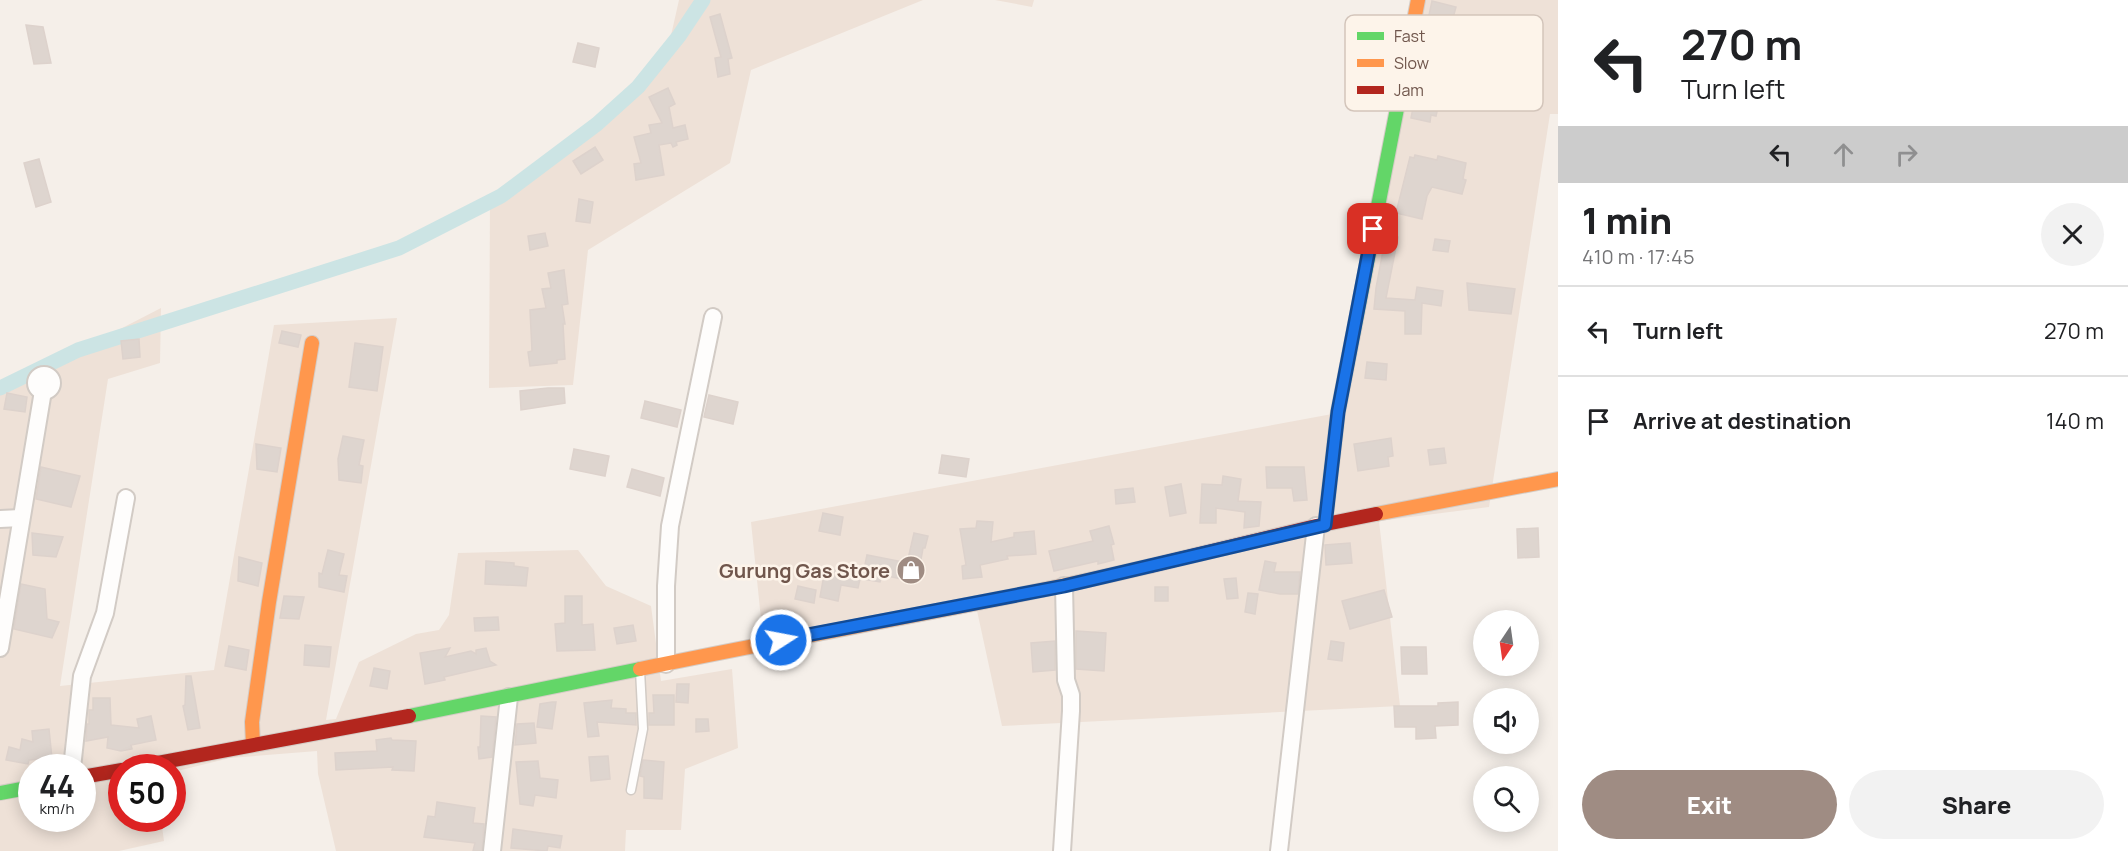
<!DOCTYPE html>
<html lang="en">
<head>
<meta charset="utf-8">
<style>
  :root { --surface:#fff; --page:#f2f2f2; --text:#202124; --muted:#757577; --line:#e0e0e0; --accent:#9f8c83 }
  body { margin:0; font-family:Manrope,sans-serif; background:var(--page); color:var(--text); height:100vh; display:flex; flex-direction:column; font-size:22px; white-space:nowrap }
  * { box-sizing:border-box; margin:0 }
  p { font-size:20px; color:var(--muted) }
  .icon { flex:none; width:33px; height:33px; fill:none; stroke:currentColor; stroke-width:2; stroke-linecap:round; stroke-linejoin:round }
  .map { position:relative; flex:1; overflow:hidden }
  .side { display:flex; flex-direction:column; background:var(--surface); width:570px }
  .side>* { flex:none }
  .hud { background:#fff; color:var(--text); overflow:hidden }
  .needle { width:39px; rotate:193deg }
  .controls { position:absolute; left:1473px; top:610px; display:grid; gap:12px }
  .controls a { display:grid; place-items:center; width:66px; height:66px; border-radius:50%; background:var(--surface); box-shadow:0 3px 15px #0003; font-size:30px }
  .speed { position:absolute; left:18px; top:754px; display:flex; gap:12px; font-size:30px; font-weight:700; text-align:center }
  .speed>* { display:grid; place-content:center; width:78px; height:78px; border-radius:50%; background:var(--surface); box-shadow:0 3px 15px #0003; line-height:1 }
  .speed small { font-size:15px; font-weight:400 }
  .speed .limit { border:9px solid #d22; background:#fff; color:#111 }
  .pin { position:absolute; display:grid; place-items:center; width:51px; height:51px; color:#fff; margin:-26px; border-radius:12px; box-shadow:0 3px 9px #0006 }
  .me { position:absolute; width:66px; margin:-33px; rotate:79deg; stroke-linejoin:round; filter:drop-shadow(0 0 4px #0008) }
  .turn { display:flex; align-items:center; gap:21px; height:126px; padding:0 24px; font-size:27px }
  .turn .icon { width:78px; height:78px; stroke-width:2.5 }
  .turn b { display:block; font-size:42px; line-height:51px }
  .lanes { display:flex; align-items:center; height:57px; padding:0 24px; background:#0003; justify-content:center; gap:30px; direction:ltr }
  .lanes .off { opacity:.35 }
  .round { display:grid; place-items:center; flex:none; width:63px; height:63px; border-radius:32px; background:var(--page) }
  .head { display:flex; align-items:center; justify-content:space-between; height:102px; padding:0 24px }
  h1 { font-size:36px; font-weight:800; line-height:45px }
  .button { display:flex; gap:12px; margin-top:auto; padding:12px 24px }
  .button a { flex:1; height:69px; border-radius:36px; background:var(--accent); color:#fff; font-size:24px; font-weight:800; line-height:69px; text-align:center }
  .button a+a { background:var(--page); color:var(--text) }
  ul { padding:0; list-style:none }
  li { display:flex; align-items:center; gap:18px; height:90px; padding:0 24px; border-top:2px solid var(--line) }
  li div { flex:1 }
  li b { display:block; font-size:22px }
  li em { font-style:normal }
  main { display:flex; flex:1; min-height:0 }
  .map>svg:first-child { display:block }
  .residential { fill:#eee1d7; fill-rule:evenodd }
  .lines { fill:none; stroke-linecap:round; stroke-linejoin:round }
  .canal { stroke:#cce4e4; stroke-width:15 }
  .building { fill:#ded5cf; stroke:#ddd2cc; stroke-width:1.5 }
  .lane-casing { stroke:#d2cbc5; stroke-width:11 }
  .street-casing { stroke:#d2cbc5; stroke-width:20 }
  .fast-casing { stroke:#d4ccc6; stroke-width:16 }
  .slow-casing { stroke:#d4ccc6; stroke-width:16 }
  .jam-casing { stroke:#d4ccc6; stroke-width:16 }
  .lane { stroke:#fefdfc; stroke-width:8 }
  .street { stroke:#fefdfc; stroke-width:16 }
  .fast { stroke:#63d668; stroke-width:14 }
  .slow { stroke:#ff974d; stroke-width:14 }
  .jam { stroke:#b3261e; stroke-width:14 }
  .route-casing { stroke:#114b97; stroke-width:15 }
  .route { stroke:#1a73e8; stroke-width:10 }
  .labels { text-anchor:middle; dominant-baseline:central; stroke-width:5; stroke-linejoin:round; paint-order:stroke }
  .poi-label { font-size:20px; font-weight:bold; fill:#70564c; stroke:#fdf4ea; text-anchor:end }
  .key { fill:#fdf4ea; stroke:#d3c5bb; stroke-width:1.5 }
  .key-label { font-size:16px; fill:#70564c }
</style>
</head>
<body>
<main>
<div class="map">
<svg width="1558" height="851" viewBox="0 0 1558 851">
  <rect width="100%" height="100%" fill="#f5efe9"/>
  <!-- residential -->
  <g class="residential">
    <path d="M679 0H923L751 70 730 163 588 250 573 385 489 388 490 201 665 62Z"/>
    <path d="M995 0H1034L1032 7Z"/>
    <path d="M1423 0H1558V114H1550L1489 507 1379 521 1400 706 1002 726 976 606 764 648 751 522 1343 412Z"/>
    <path d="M161 308 160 363 108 379 60 686 214 670 274 325 397 318 326 720 336 719 359 662 416 634 439 630 449 615 458 553 578 550 606 586 651 606 661 681 732 669 738 748 685 769 681 830H626L625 851H336L318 774 317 751 230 758 173 772 172 768H122V819H161L164 841 119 851H0V391ZM32 768H82V819H32Z"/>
  </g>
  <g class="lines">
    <!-- canal -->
    <path class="canal" d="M0 388 78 350 399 248 501 196 597 124 638 87 679 36 703 0"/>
  </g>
  <!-- building -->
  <g class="building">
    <path d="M1432 1 1456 7 1451 25 1428 20Z"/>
    <path d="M720 14 732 58 728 59 730 74 718 77 715 58 721 57 710 17Z"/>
    <path d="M26 25 43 27 51 63 34 64Z"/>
    <path d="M578 43 599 48 595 67 573 62Z"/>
    <path d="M668 88 675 104 669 107 673 128 685 125 688 139 676 142 677 145 673 147 671 143 659 145 664 175 636 180 634 164 641 163 634 137 651 133 649 125 662 123 649 97Z"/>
    <path d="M1415 98 1439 103 1436 116 1431 115 1430 122 1411 118Z"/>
    <path d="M595 147 603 160 581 174 573 161Z"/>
    <path d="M1415 155 1437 160 1438 156 1466 163 1463 179 1466 180 1462 194 1432 187 1427 196 1422 219 1396 213 1410 157 1414 158Z"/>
    <path d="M39 159 51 202 36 207 24 163Z"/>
    <path d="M579 199 593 202 590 223 576 221Z"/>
    <path d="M545 233 548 246 530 250 528 236Z"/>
    <path d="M1386 235 1398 237 1386 298 1415 300 1417 287 1443 291 1441 306 1422 303 1421 334H1405V311L1374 309 1376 288Z"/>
    <path d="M1435 239 1450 241 1448 252 1433 250Z"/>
    <path d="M564 270 568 304 562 305 565 324H563L565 359 557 360V363L530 366 528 352 532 351 530 310 546 308 542 289 551 288 548 273Z"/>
    <path d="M1467 283 1515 289 1511 314 1469 310Z"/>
    <path d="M282 331 301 335 298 347 279 343Z"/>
    <path d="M139 339 140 357 123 359 121 341Z"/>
    <path d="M355 343 383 347 377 391 349 387Z"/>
    <path d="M1367 362 1387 364 1386 380 1365 378Z"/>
    <path d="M548 388H564L565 403 521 410 520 391Z"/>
    <path d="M7 393 27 397 25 412 4 409Z"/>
    <path d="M709 395 738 402 733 424 704 417Z"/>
    <path d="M645 401 681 410 677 427 641 418Z"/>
    <path d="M343 436 364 440 359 465 363 466 361 483 339 480 338 459Z"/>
    <path d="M1391 438 1393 456 1388 457 1389 466 1358 471 1354 444Z"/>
    <path d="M256 444 281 448 277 472 257 469Z"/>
    <path d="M1444 448 1446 463 1430 465 1428 450Z"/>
    <path d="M574 449 609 456 605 476 570 469Z"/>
    <path d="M942 455 969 459 966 477 939 473Z"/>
    <path d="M41 467 80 476 71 507 36 499Z"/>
    <path d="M1266 467H1304L1307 500 1294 501 1292 488H1267Z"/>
    <path d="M632 469 664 478 660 496 627 487Z"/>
    <path d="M1223 476 1241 479 1238 501 1261 502 1259 526 1244 528 1245 512 1216 508V523H1200L1202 484 1222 485Z"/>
    <path d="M1181 484 1186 513 1170 516 1165 487Z"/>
    <path d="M1133 488 1135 502 1116 504 1115 490Z"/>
    <path d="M823 513 843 517 840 535 819 531Z"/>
    <path d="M977 521 993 522 991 542 1014 537V533L1034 531 1036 554 1007 556 1008 559 980 565 982 577 963 579 962 566 966 565 960 529 976 528Z"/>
    <path d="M1109 526 1114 544 1111 545 1114 560 1098 564V561L1054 571 1049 551 1093 541 1090 531Z"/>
    <path d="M1538 528 1539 557 1518 558 1517 529Z"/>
    <path d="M32 533 63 537 56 557 33 555Z"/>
    <path d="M914 533 928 536 925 548H923L917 582 882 575 880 582 862 579 867 555 903 562 904 558 908 559Z"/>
    <path d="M1350 543 1352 563 1326 565 1325 545Z"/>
    <path d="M328 550 344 554 339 575 347 576 344 592 319 587V573L322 574Z"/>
    <path d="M239 557 262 563 258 586 238 581Z"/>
    <path d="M486 561 514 563V566L528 568 526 586 485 584Z"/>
    <path d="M1265 561 1276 563 1274 572H1300L1298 594H1280L1259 590Z"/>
    <path d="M828 569 861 575 858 588 841 585 838 601 820 597 824 575 827 576Z"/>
    <path d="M1236 578 1238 598 1227 599 1224 579Z"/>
    <path d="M21 584 45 589 47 619 59 622 52 638 14 629Z"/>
    <path d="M798 586 816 590 814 603 795 599Z"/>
    <rect x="1155" y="587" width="13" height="14"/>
    <path d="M1384 590 1392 617 1350 629 1342 601Z"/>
    <path d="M1248 593 1258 594 1255 614 1245 612Z"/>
    <path d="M284 596 304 597 299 619 280 618Z"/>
    <path d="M565 596H582V625L593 624 595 650 557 651 555 624 565 623Z"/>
    <path d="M498 617 499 630 475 631 474 618Z"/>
    <path d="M633 625 636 641 617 644 614 628Z"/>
    <path d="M1076 631 1106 633 1104 671 1076 669Z"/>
    <path d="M1055 641V670L1033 672 1031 643Z"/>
    <path d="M1331 641 1344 643 1342 661 1328 659Z"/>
    <path d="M305 645 331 647 329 667 304 665Z"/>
    <path d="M229 646 249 650 246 670 225 666Z"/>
    <path d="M1401 647H1426L1427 674H1402Z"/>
    <path d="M450 648 445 657 471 651 476 654V650L486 648 490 661 496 665 444 677 445 680 425 684 420 653Z"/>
    <path d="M374 668 390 671 387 689 370 686Z"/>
    <path d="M186 676H191L200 728 188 730 183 706 185 705Z"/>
    <path d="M677 684H689L688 703 676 702Z"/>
    <path d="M653 695H674V725H649V713H654Z"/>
    <path d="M93 698H110L111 725 139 728 137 719 151 716 156 740 131 745 132 749 121 751 107 748 108 737 86 741 87 724H89V710H93Z"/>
    <path d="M612 700 611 708 626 709V713H636V725L597 722 599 736 588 737 584 703Z"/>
    <path d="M552 702H556L552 729 537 727 540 704Z"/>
    <path d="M1458 702V725L1435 726 1436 738 1416 739V727H1395L1394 706H1438V703Z"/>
    <path d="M481 716 496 717 492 757 479 759 478 747H480Z"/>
    <path d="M696 719H708L709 731 696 732Z"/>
    <path d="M534 723 536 743 515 745 517 724Z"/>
    <path d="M49 729 52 758 29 760 28 764 6 760 9 747 20 750 22 739 33 742 32 731Z"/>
    <path d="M391 738 392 740 416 741 414 771 392 770 393 767 336 770 335 753 377 751 376 740Z"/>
    <path d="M608 756 610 779 591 781 589 757Z"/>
    <path d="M643 760 664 762 662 799 644 798V777L640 776Z"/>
    <path d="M538 761 540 778 558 780 556 798 535 795 533 806 520 804 516 762Z"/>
    <path d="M437 802 475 808 473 823 484 824 482 851H473L475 843 424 837 428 816 435 817Z"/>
    <path d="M513 829 562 836 560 848 548 846 547 851 511 848Z"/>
  </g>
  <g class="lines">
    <!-- lane casing -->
    <g class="lane-casing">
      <path id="lane" d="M631 790 643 729 640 670"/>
    </g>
    <!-- street casing -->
    <g class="street-casing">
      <g id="street">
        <circle cx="44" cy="383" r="8"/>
        <path d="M0 519 21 518"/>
        <path d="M0 648 43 391"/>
        <path d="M666 664V586L670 526 713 317"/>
        <path d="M72 768 82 676 105 613 126 498"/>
        <path d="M492 851 509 697"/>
        <path d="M1062 851 1071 711V695L1066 680 1064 586"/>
        <path d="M1279 851 1316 526"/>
      </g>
    </g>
    <!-- fast casing -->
    <g class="fast-casing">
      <g id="fast">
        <path d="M1325 525 1338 412 1402 83"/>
        <path d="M409 716 640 669"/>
        <path d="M0 793 32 787"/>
      </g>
    </g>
    <!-- slow casing -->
    <g class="slow-casing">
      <g id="slow">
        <path d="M1402 83 1418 0"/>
        <path d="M1376 514 1558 479"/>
        <path d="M640 669C810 633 981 606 1150 566"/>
        <path d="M253 745 252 722 269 602 312 343"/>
      </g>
    </g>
    <!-- jam casing -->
    <g class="jam-casing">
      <g id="jam">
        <path d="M1150 566 1316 526 1376 514"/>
        <path d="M131 768 409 716"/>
        <path d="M82 777 122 770"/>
      </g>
    </g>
    <!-- lane -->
    <use href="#lane" class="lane"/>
    <!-- street -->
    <use href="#street" class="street"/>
    <!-- fast -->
    <use href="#fast" class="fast"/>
    <!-- slow -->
    <use href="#slow" class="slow"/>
    <!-- jam -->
    <use href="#jam" class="jam"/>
  </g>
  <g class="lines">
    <!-- route casing -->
    <g class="route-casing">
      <path id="route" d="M781 640 1064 586 1325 525 1338 412 1373 229"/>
    </g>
    <!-- route -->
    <use href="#route" class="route"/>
  </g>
  <!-- icons -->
  <defs>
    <g id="shop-disc" transform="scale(1.5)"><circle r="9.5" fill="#9f8c83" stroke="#fdf4ea"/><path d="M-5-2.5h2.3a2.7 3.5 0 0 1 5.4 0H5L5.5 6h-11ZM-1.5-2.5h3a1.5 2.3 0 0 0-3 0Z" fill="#fff"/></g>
  </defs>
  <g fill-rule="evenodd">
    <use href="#shop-disc" x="911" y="570"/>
  </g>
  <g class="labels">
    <!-- poi labels -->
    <g class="poi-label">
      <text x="890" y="570">Gurung Gas Store</text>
    </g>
  </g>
  <!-- legend -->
  <rect x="1345" y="15" width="198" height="96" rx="9" class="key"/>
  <rect x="1357" y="32" width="27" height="8" fill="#63d668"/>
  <rect x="1357" y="59" width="27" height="8" fill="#ff974d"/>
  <rect x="1357" y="86" width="27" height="8" fill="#b3261e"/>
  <g class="key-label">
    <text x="1394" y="42">Fast</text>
    <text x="1394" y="69">Slow</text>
    <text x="1394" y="96">Jam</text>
  </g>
</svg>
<div class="controls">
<a><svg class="needle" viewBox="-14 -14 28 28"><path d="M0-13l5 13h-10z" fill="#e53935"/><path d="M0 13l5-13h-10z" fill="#757577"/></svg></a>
<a><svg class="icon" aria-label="sound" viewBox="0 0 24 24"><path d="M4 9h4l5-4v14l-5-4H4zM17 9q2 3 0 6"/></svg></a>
<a><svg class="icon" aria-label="search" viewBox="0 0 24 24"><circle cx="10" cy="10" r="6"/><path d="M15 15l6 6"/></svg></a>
</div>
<div class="speed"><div>44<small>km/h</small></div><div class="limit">50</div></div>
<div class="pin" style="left:1373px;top:229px;background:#d93025"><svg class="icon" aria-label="arrive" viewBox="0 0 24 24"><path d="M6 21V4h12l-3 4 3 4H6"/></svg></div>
<svg class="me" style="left:781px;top:640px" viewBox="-20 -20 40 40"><circle r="17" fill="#1a73e8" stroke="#fff" stroke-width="3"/><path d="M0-11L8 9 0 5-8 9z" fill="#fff"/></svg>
</div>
<section class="side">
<div class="hud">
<div class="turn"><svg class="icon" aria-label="left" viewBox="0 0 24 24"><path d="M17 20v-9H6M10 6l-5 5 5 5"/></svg><div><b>270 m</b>Turn left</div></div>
<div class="lanes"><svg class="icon" aria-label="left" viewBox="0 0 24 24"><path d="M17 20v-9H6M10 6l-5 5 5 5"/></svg><svg class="icon off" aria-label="ahead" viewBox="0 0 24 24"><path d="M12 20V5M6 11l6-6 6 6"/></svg><svg class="icon off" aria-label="right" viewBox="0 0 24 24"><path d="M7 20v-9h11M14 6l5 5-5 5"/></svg></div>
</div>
<div class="head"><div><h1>1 min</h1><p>410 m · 17:45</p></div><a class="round"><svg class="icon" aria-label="close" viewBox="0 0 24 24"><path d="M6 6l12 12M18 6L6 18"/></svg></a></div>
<ul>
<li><svg class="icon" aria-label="left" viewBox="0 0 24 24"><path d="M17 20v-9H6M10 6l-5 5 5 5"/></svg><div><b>Turn left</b></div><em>270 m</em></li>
<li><svg class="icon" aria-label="arrive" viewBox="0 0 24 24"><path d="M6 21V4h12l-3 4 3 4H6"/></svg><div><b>Arrive at destination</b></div><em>140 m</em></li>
</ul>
<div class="button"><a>Exit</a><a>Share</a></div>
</section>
</main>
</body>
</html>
